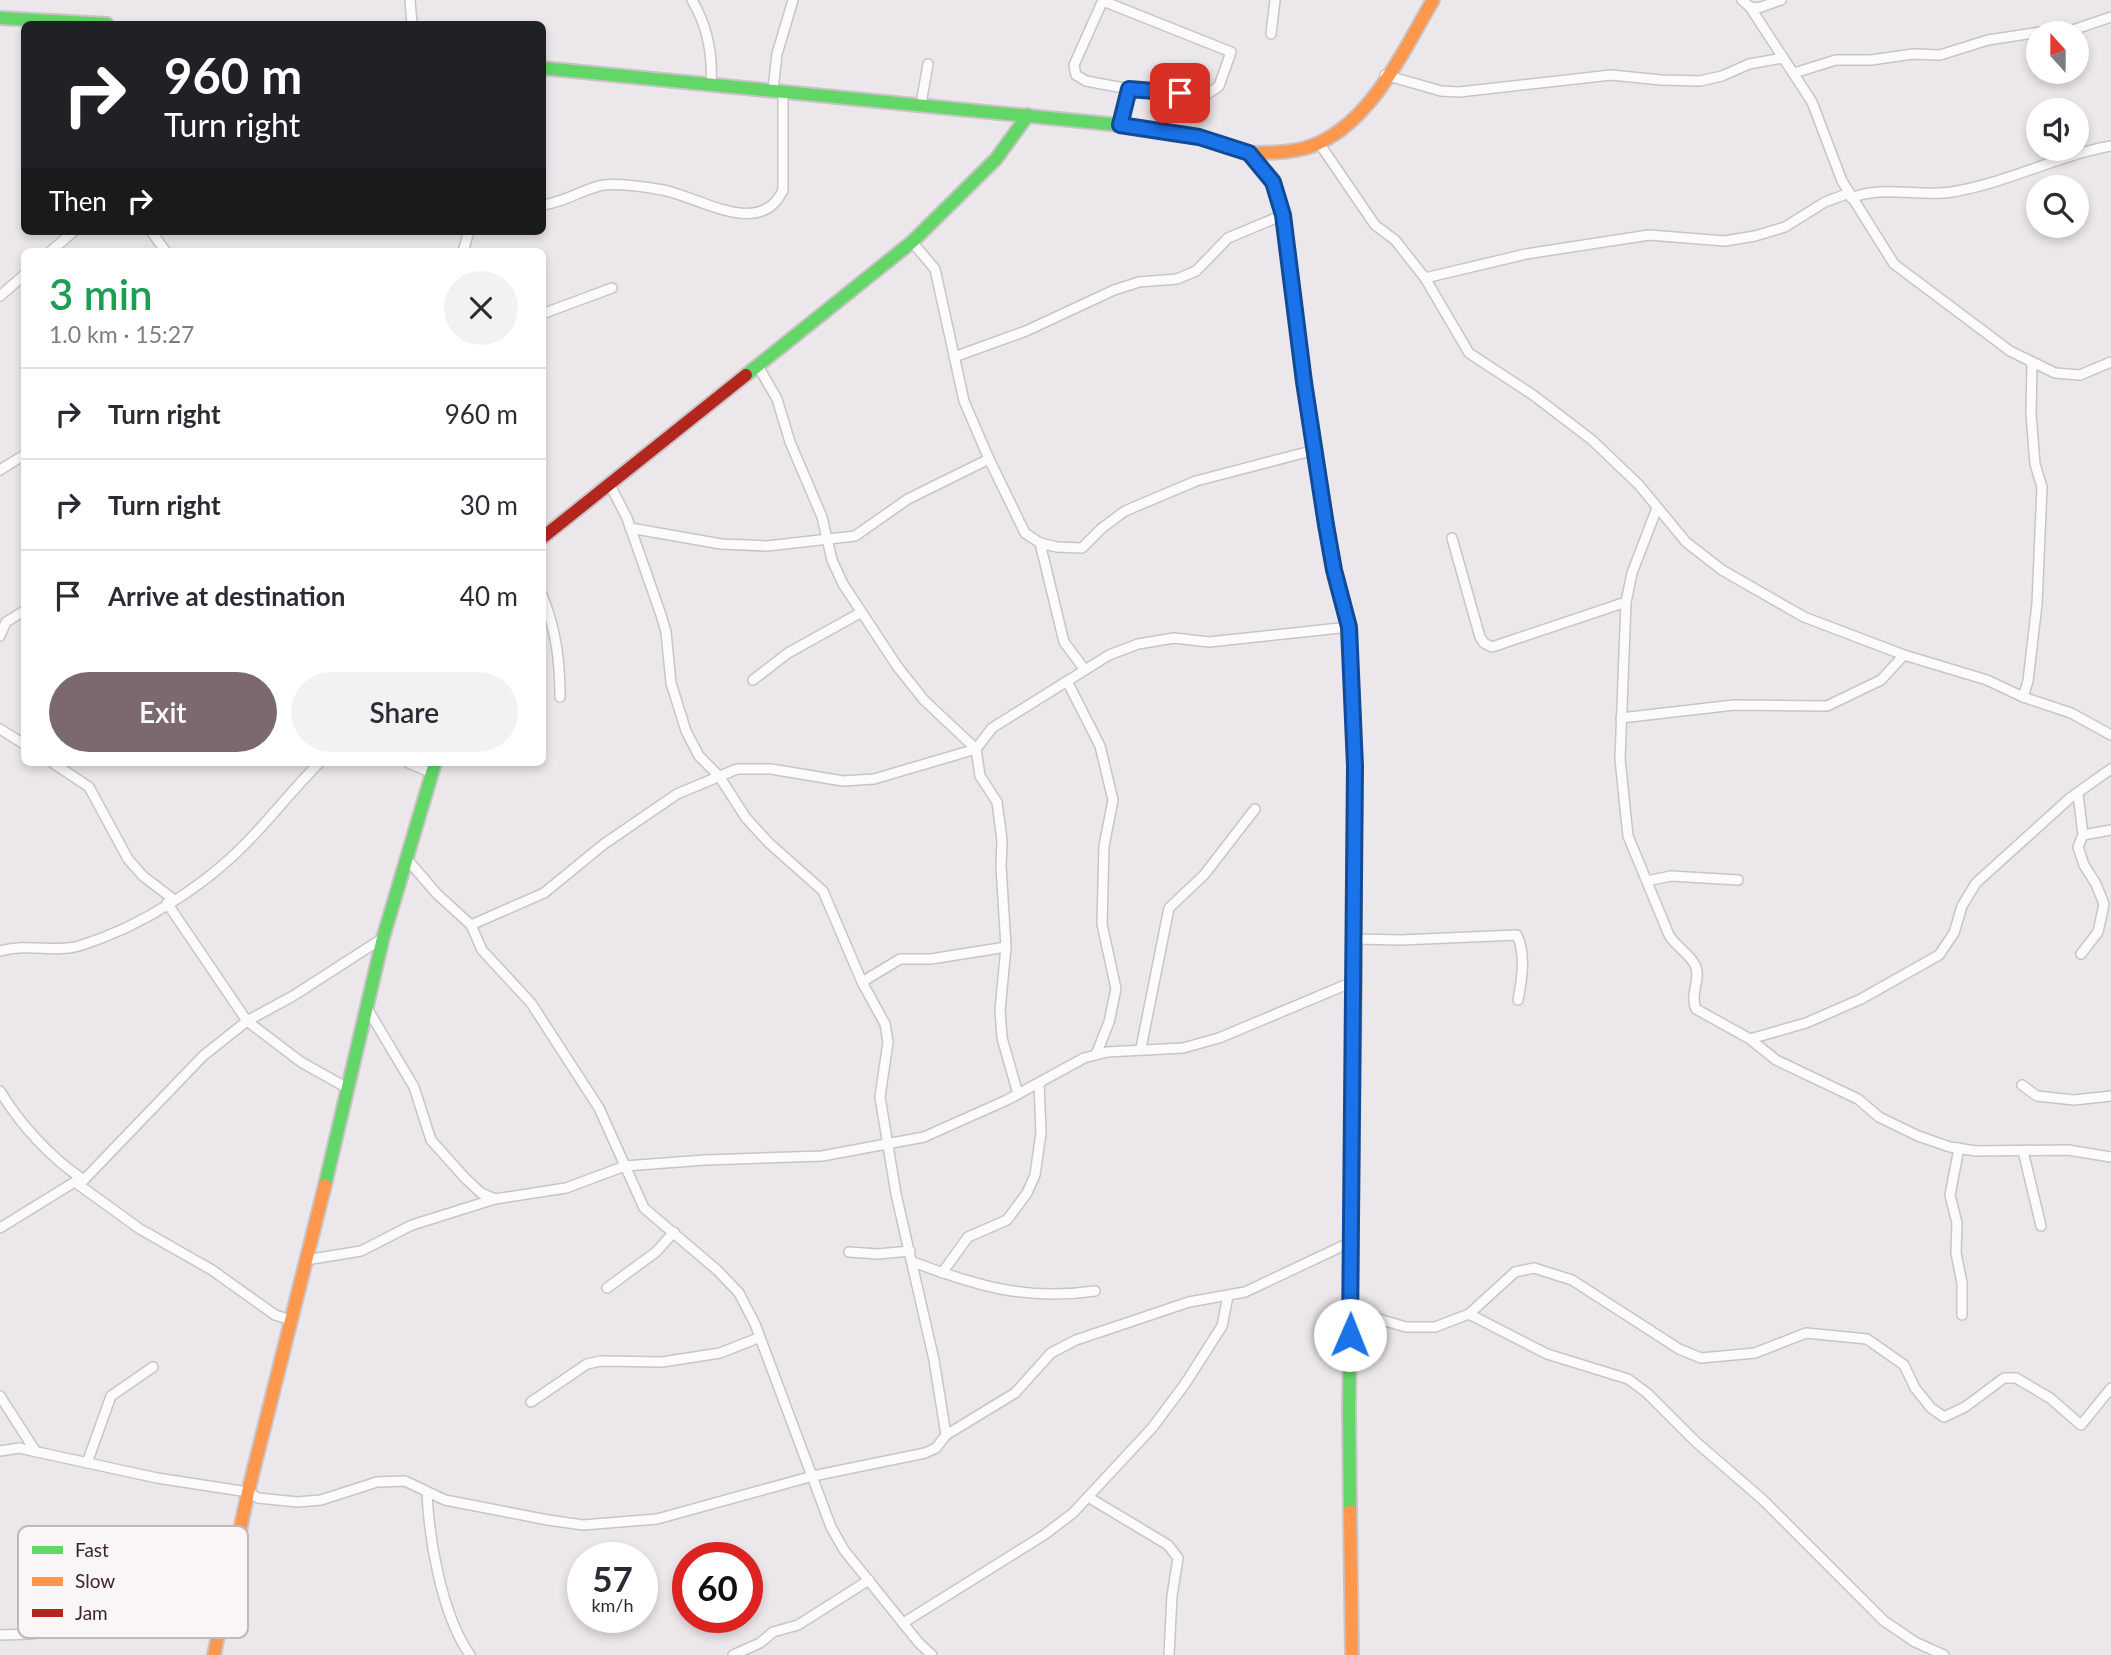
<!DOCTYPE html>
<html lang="en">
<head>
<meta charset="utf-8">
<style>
  :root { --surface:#fff; --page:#f2f2f3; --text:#2b2b33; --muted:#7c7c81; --line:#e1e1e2; --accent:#7c696f }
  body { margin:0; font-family:Lato,sans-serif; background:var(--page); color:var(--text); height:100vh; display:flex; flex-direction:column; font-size:26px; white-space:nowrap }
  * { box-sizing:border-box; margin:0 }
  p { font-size:23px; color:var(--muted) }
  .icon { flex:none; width:38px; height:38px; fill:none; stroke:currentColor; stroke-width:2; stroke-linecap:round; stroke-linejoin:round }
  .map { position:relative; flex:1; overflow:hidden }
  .side { position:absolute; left:21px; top:248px; width:525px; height:518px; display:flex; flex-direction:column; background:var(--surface); border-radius:10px; box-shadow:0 4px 10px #0003 }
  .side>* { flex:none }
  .guide { position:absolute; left:21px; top:21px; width:525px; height:214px; border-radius:10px; box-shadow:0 4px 10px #0003; background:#202124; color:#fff; overflow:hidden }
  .needle { width:46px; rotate:339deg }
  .buttons { position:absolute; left:2026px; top:21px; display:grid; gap:14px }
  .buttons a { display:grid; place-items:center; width:63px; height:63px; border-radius:50%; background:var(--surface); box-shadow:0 4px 10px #0003; font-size:35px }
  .speed { position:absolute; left:567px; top:1542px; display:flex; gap:14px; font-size:35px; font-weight:700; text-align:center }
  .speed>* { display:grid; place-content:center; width:91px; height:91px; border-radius:50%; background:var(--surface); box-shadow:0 4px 10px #0003; line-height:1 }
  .speed small { font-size:18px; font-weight:400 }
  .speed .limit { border:10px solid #d22; background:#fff; color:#111 }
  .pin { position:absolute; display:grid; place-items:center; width:60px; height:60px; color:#fff; margin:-30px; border-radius:14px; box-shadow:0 4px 10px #0006 }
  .me { position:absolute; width:77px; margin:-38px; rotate:1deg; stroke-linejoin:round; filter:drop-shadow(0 0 5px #0008) }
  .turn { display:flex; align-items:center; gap:24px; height:147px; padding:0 28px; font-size:32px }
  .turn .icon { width:91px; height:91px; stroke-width:2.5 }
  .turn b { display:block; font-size:49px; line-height:60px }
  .then { display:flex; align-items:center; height:66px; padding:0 28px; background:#0003; gap:14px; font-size:26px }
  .round { display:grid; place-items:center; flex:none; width:74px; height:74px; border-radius:37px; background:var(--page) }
  .headline { display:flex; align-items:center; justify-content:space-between; height:119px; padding:0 28px }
  h1 { font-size:42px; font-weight:600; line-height:52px; color:#1e9e55 }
  .button { display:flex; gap:14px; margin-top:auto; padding:14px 28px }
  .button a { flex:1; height:80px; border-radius:42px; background:var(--accent); color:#fff; font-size:28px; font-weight:600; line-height:80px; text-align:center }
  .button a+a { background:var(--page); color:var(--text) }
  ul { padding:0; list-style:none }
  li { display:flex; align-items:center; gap:21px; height:91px; padding:0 28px; border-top:2px solid var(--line) }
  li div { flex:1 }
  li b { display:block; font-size:26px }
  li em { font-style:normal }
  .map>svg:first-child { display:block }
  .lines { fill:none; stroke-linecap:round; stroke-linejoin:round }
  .street-casing { stroke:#c9c4c7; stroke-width:12 }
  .fast-casing { stroke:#c9c3c6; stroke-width:16 }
  .slow-casing { stroke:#c9c3c6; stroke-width:16 }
  .jam-casing { stroke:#c9c3c6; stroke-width:16 }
  .street { stroke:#fcfbfc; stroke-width:9 }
  .fast { stroke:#63d668; stroke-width:12 }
  .slow { stroke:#ff974d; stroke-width:12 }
  .jam { stroke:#b3261e; stroke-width:12 }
  .route-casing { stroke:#114b97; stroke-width:18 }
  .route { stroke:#1a73e8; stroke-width:12 }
  .key { fill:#faf6f8; stroke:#c2b7bb; stroke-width:2 }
  .key-label { font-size:19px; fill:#3f252d }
</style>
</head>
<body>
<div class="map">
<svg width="2111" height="1655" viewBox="0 0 2111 1655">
  <rect width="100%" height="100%" fill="#ece7ea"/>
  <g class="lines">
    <!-- street casing -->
    <g class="street-casing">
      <g id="street">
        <path d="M410 0 412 24"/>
        <path d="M692 0C708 27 713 54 711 85"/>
        <path d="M1103 0 1074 65 1076 75 1086 81 1129 89 1120 125"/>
        <path d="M1742 0 1750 7 1812 102 1842 181 1894 264 2010 351 2055 373 2080 375 2111 362"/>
        <path d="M1103 1 1231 52 1219 86 1206 95 1129 89"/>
        <path d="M1750 7 1758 8 1781 0"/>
        <path d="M2064 33 2111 17"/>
        <path d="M1271 34 1275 0"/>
        <path d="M1794 73 1836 60H1871L1913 54 1940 55 1988 40 2041 32 2063 33"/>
        <path d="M1385 75 1441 91 1459 92 1611 75 1661 80 1700 81 1722 76 1749 64 1783 58"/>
        <path d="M773 89 777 54 793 0"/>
        <path d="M921 104 928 64"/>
        <path d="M1319 143 1375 225 1395 240 1425 278 1469 353 1533 395 1592 440 1639 485 1686 542 1722 570 1804 617 1904 655 1987 680 2023 697 2071 713 2111 735"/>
        <path d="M1851 198C1882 185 1919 197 1952 192 2007 183 2056 156 2111 146"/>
        <path d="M542 205C564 203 587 187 604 185 621 183 645 187 663 190 699 197 761 239 783 190V91"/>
        <path d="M151 231 166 252"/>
        <path d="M912 242 935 269 964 401 989 459"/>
        <path d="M50 252 74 231"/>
        <path d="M463 252 469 231"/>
        <path d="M1425 278 1526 254 1649 235 1725 241 1755 236 1785 227 1825 202 1849 193"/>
        <path d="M0 296 24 275"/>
        <path d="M542 314 612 288"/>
        <path d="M954 357 1026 331 1114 290 1139 282 1177 279 1196 271 1228 238 1283 215"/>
        <path d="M758 366 777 399 790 442 822 517 832 560 843 584 897 666 924 700 976 749 980 776 997 802 1002 840 1001 866 1006 947 1000 1010 1002 1038 1018 1094"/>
        <path d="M0 470 24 455"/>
        <path d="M1657 508 1632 573 1626 602 1620 759 1628 836 1669 935C1676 947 1689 953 1695 965 1702 977 1689 995 1696 1009L1750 1039 1776 1060 1858 1099 1879 1117 1918 1136 1950 1147 1976 1151 2068 1150 2111 1157"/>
        <path d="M630 528 721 544 767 546 855 536 908 499 989 459 1025 533 1040 543 1064 642 1085 670"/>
        <path d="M1452 538 1480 637 1484 643 1492 647 1626 602"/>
        <path d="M1040 543 1057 547 1082 548 1102 528 1125 511 1196 481 1315 450"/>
        <path d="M542 595C556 629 560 661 560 697"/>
        <path d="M0 636 6 622 24 611"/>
        <path d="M753 680 788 653 860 613"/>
        <path d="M1067 681 1100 746 1113 800 1104 846 1102 924 1116 989 1109 1022 1096 1055"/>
        <path d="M2023 697 2028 681 2037 604 2042 487 2035 464 2031 414 2032 363"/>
        <path d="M1621 718 1734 705 1827 706 1881 680 1904 655"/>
        <path d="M0 729 24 744"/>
        <path d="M53 763 89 787 128 859 143 876 173 899"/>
        <path d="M409 763 432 773"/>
        <path d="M2078 794 2083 835 2078 847 2084 865 2096 884 2104 904 2098 932 2081 954"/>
        <path d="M2083 835 2111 830"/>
        <path d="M406 858 437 894 471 925 482 950 531 1003 599 1108 644 1208 717 1270 739 1293 755 1324 831 1527 844 1550 919 1643 932 1655"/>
        <path d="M1647 881 1671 876 1738 880"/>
        <path d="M167 903 247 1021 301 1062 349 1089"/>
        <path d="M471 925 544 893 604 844 677 794 737 769H771L843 781 874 779 976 749 992 728 1109 655 1138 644 1174 638 1209 642 1349 627"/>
        <path d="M1355 939 1401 940 1517 935C1526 955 1522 979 1518 1000"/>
        <path d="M0 951C29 943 55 953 79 946 141 927 207 885 251 838 274 814 295 787 319 763"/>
        <path d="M862 982 900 959H931L1006 947"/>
        <path d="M367 1008 414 1087 431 1140 465 1178 481 1193 495 1199 566 1188 625 1166 705 1160 822 1156 924 1137 1007 1100 1084 1058 1107 1052 1183 1048 1219 1038 1355 981"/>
        <path d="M1750 1039 1806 1023 1861 999 1939 955 1954 933 1962 906 1976 883 2070 798 2111 769"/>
        <path d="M1141 1048 1169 908 1204 875 1255 809"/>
        <path d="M2022 1085 2037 1096 2074 1100 2111 1096"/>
        <path d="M0 1091C20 1124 49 1156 81 1178L79 1185 140 1229 212 1270 275 1315 291 1320"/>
        <path d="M1959 1148 1950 1195 1957 1223 1956 1253 1962 1283V1315"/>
        <path d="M2023 1151 2041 1226"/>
        <path d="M79 1185 203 1056 247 1021 293 996 383 938"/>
        <path d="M0 1228 81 1178"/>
        <path d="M849 1252 878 1254 910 1251"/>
        <path d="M306 1260 361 1251 412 1225 495 1199"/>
        <path d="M913 1262C977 1286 1026 1301 1095 1291"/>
        <path d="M942 1273 968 1237 1007 1220 1027 1193 1035 1175 1041 1133 1039 1083"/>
        <path d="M607 1288 656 1252 674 1232"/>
        <path d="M1351 1311 1406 1327H1435L1469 1314 1515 1272 1534 1268 1572 1280 1679 1349 1701 1358 1755 1353 1806 1333 1867 1339 1904 1365 1915 1388 1931 1408 1944 1417 1965 1407 2004 1378H2016L2050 1398 2081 1425 2111 1388"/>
        <path d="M1469 1314 1547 1354 1628 1379 1647 1393 1696 1442 1762 1499 1884 1621 1915 1642 1944 1655"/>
        <path d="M0 1396 36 1452"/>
        <path d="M531 1402 587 1364 601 1361 662 1362 720 1353 758 1338"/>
        <path d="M946 1435 1015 1393 1051 1353 1076 1340 1189 1302 1245 1292 1351 1242"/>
        <path d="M0 1451 19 1448 157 1478 248 1492 258 1498 297 1502 321 1500 377 1482 405 1481 445 1500 548 1520 583 1525 657 1519 813 1476 925 1453 936 1448 946 1435 934 1360 896 1194 880 1097 888 1042 885 1024 862 982 823 891 769 843 746 818 719 776 699 756 686 731 671 683 666 632 661 615 627 518 610 485"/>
        <path d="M87 1463 111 1396 153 1367"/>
        <path d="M427 1492C429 1541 442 1615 470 1655"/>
        <path d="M1088 1497 1168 1545 1178 1558 1172 1596 1169 1655"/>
        <path d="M903 1623 1044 1535 1073 1513 1152 1428 1185 1384 1222 1326 1228 1296"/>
        <path d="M0 1635 31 1634 100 1622 163 1600 229 1584"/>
        <path d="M733 1655 760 1643 773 1632 798 1625 869 1580"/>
      </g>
    </g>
    <!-- fast casing -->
    <g class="fast-casing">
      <g id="fast">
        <path d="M0 18 107 24"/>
        <path d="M542 68 1120 125 1199 137 1249 153 1273 182 1283 215 1303 377"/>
        <path d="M746 375 912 242 996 159 1028 115"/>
        <path d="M325 1185 383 938 435 763"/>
        <path d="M1350 1511 1349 1407 1355 981 1354 718 1351 689"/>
      </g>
    </g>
    <!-- slow casing -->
    <g class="slow-casing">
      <g id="slow">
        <path d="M1249 153C1272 153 1298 153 1319 143 1374 117 1404 50 1433 0"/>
        <path d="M1350 1511 1352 1655"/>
        <path d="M214 1655 248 1492 325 1185"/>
      </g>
    </g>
    <!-- jam casing -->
    <g class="jam-casing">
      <g id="jam">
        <path d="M1303 377 1334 570 1349 627 1351 689"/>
        <path d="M542 538 746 375"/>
      </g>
    </g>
    <!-- street -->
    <use href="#street" class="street"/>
    <!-- fast -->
    <use href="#fast" class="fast"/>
    <!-- slow -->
    <use href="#slow" class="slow"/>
    <!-- jam -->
    <use href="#jam" class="jam"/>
  </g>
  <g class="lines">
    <!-- route casing -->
    <g class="route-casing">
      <path id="route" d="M1180 93 1129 89 1120 125 1199 137 1249 153 1273 182 1283 215 1304 382 1326 525 1334 570 1349 627 1355 766 1350 1335"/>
    </g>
    <!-- route -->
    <use href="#route" class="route"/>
  </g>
  <!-- legend -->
  <rect x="18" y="1526" width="230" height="112" rx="10" class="key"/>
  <rect x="32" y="1546" width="31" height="8" fill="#63d668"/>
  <rect x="32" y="1577" width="31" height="9" fill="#ff974d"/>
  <rect x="32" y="1609" width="31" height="8" fill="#b3261e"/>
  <g class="key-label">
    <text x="75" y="1557">Fast</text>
    <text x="75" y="1588">Slow</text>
    <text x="75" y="1620">Jam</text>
  </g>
</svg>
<div class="buttons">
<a><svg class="needle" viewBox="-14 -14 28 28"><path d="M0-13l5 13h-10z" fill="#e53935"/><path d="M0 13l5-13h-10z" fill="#7c7c81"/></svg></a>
<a><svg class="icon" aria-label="sound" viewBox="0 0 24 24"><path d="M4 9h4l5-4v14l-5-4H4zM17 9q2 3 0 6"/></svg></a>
<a><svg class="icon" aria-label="search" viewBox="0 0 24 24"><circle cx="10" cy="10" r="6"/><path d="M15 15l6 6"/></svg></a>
</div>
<div class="speed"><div>57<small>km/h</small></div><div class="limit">60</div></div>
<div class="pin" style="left:1180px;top:93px;background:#d93025"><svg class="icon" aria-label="arrive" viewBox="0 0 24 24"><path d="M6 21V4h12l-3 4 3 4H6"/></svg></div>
<svg class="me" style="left:1350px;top:1335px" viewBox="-20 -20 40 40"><circle r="19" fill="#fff"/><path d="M0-13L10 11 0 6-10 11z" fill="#1a73e8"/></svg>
<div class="guide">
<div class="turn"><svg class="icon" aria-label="right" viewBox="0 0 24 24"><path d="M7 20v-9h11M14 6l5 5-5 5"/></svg><div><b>960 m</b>Turn right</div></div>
<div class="then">Then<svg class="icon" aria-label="right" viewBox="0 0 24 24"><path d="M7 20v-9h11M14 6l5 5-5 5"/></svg></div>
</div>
<section class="side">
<div class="headline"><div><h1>3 min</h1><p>1.0 km · 15:27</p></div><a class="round"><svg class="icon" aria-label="close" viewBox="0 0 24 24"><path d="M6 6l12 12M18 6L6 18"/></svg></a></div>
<ul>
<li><svg class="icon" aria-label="right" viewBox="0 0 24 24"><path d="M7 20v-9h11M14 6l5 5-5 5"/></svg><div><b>Turn right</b></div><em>960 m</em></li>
<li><svg class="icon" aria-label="right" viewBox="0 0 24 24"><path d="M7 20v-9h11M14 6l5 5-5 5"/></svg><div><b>Turn right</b></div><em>30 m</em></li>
<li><svg class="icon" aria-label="arrive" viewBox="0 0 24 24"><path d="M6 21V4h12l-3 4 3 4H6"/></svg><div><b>Arrive at destination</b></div><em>40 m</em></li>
</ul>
<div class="button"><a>Exit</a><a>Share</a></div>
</section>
</div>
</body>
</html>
